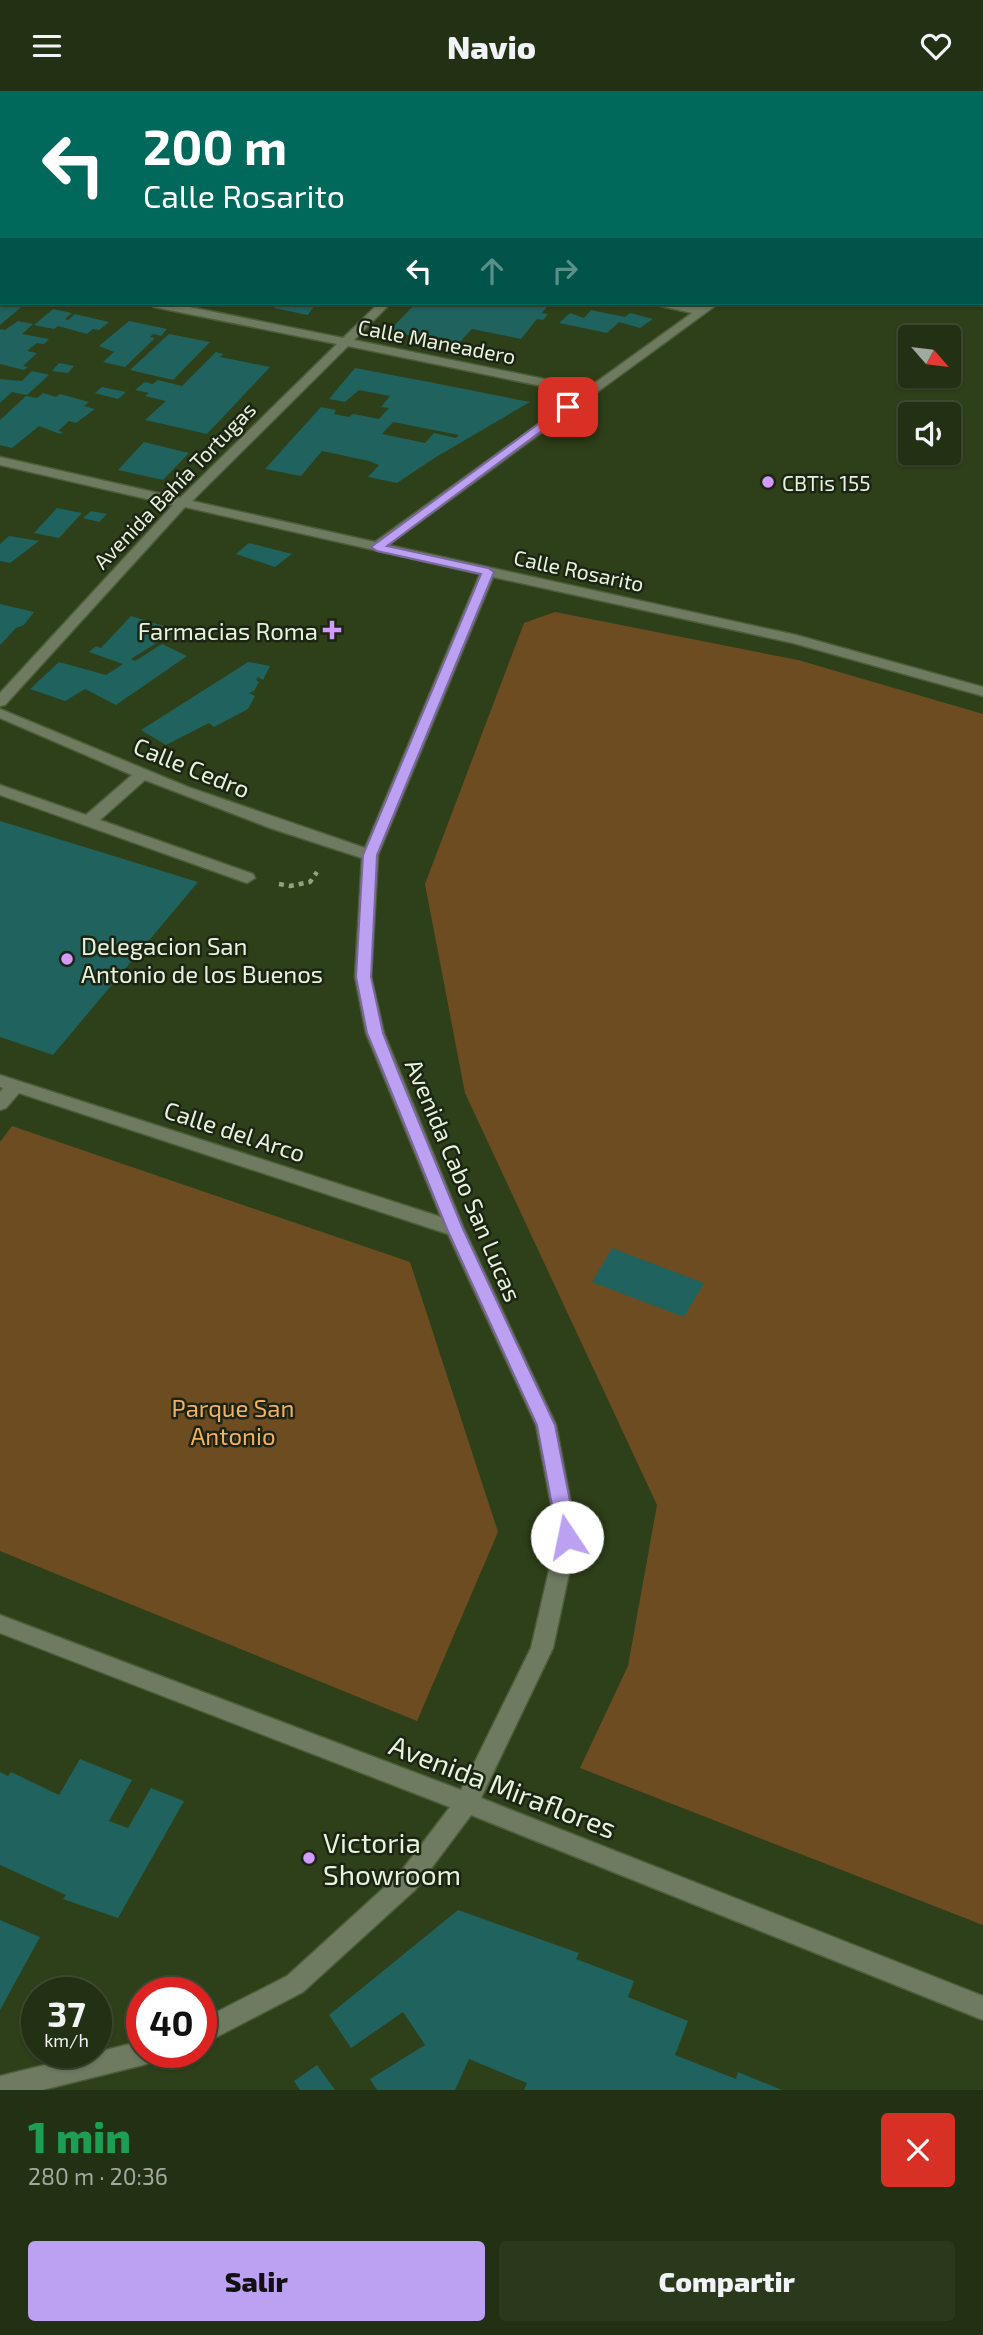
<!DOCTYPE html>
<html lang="es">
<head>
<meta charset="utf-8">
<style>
  :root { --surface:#223013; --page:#2a381c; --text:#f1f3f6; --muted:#a2a9a0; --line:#3f4b33; --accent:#bca0f2 }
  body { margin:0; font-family:"Exo 2",sans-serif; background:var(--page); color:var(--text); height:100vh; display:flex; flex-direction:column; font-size:26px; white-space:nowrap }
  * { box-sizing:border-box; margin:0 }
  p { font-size:23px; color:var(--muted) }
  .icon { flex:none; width:38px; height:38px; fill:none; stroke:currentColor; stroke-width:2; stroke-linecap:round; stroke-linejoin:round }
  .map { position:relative; height:1999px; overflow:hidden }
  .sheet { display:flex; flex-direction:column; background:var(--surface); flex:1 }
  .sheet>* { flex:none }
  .top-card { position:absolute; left:0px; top:0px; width:984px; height:214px; box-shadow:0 2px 5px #0004,0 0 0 2px var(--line); background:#00695c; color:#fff; overflow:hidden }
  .needle { width:46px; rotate:118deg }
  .fabs { position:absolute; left:898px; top:234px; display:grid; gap:14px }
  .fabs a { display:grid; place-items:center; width:63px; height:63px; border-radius:7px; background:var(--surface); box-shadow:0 2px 5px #0004,0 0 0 2px var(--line); font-size:35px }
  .speed { position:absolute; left:21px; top:1886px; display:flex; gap:14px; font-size:35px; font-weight:700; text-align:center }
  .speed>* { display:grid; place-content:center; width:91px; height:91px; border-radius:50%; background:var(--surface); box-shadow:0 2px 5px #0004,0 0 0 2px var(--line); line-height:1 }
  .speed small { font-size:18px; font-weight:400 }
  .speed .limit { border:10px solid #d22; background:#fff; color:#111 }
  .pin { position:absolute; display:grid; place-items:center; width:60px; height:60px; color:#fff; margin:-30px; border-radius:14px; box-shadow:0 4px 10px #0006 }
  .me { position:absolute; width:77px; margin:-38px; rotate:349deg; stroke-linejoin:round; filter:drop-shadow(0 0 5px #0008) }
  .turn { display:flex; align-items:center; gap:24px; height:147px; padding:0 28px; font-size:32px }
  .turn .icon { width:91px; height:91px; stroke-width:2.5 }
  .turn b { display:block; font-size:49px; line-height:60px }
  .lanes { display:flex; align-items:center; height:66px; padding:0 28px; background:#0003; justify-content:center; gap:35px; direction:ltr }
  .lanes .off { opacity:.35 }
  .round { display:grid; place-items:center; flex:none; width:74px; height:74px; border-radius:7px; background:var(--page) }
  .head { display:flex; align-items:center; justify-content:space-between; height:119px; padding:0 28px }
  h1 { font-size:42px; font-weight:800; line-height:52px; color:#1e9e55 }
  .action { display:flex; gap:14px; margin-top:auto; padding:14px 28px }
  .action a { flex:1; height:80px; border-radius:7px; background:var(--accent); color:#111; font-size:28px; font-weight:800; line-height:80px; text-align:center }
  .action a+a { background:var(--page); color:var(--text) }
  header { display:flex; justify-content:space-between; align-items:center; height:91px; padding:0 28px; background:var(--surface); font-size:32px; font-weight:800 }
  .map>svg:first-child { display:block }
  .green { fill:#6e4c22 }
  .building { fill:#1f625e; fill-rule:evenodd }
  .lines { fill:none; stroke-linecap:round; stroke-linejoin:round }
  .minor-casing { stroke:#4c5d38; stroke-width:3 }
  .path { stroke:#92a183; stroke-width:4.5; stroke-dasharray:5 5; stroke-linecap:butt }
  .minor { fill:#6e7b61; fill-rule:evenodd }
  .route { fill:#bca0f2; stroke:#7a689d; stroke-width:2 }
  .poi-dot { fill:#d39cfc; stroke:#1c2413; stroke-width:2.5 }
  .labels { text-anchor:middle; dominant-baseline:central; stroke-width:5; stroke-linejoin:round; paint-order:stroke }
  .far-street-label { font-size:21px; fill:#e7f3dc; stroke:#1c2413 }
  .far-poi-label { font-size:21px; fill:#e7f3dc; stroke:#1c2413; text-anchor:start }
  .poi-label { font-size:24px; fill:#e7f3dc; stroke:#1c2413; text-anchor:end }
  .street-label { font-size:24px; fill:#e7f3dc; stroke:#1c2413 }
  .park-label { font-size:24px; fill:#f3b05e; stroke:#1c2413 }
  .near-street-label { font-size:28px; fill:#e7f3dc; stroke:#1c2413 }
  .near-poi-label { font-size:28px; fill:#e7f3dc; stroke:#1c2413; text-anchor:start }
</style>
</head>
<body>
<header><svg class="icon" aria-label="menu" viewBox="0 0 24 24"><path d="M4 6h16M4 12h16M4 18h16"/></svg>Navio<svg class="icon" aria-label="heart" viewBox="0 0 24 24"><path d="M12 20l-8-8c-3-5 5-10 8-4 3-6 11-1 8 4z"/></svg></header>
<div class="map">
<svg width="983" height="1999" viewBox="0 0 983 1999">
  <rect width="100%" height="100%" fill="#2e4019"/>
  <!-- green -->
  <g class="green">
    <path d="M555 521 798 569 983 623V1834L580 1677 628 1575 657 1414 465 1002 425 793 524 532Z"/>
    <path d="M12 1035 410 1171 498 1441 417 1630 0 1460V1051Z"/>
  </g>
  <!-- building -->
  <g class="building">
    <path d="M0 212H26L0 234Z"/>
    <path d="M279 212H316L308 224 274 217Z"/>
    <path d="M416 212H494L492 214 503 216 507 212H550L542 222 548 223 543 229 537 228 521 248 472 238 457 254 389 240Z"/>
    <path d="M53 218 72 222 65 228 68 229 75 223 109 231 99 239 93 238 87 243 58 235 54 238 34 234Z"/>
    <path d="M591 219 625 226 630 222 653 228 640 237 619 231 607 242 559 232 570 222 584 227Z"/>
    <path d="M18 230 33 233 22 243 49 248 44 253 37 252 27 260 37 262 23 275 28 276 24 279 0 273V238L5 239Z"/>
    <path d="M129 230 167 238 161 245 153 243 150 246 155 247 125 276 103 271 114 261 99 255Z"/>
    <path d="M169 243 210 251 173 289 130 279Z"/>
    <path d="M216 261 223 263 220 266 270 276 207 343 145 329 166 310 145 305 149 302 135 299 145 291 153 293 158 289 182 295Z"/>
    <path d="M59 272 74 275 68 282 52 280Z"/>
    <path d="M355 277 429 291 530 311 436 366 397 392 368 386 379 374 369 370 322 360 301 385 265 378 321 316 336 319 334 323 349 326 353 323 379 328 389 317 381 316 390 305 359 299 345 311 329 308ZM393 331 459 344 456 347 434 342 425 352 382 343Z"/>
    <path d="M32 280 49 284 27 304 12 301 0 312V288L22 290Z"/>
    <path d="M102 296 126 301 118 308 95 302Z"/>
    <path d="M43 302 56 306 60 303 89 311 84 315 95 318 76 332 69 330 58 340 63 341 60 343 39 335 12 357 0 354V329L26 305 37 307Z"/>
    <path d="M144 351 189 362 163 389 118 379Z"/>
    <path d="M57 417 82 422 59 447 34 442Z"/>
    <path d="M91 420 107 423 99 431 83 427Z"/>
    <path d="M9 445 39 450 10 472 0 470V453Z"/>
    <path d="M249 452 292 463 275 476 236 463Z"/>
    <path d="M0 513 34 521 24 534 16 537 0 554Z"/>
    <path d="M131 525 177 539 131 568 135 570 162 553 187 565 116 614 85 598 65 610 30 598 59 571 106 584 123 573 89 561 96 555 101 557Z"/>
    <path d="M248 571 270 575 263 589 258 586 256 589 259 591 254 600 249 602 255 605 248 618 214 636 209 632 166 654 141 639Z"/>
    <path d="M0 730 198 791 53 964 0 946Z"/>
    <path d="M612 1157 704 1192 684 1226 592 1191Z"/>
    <path d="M80 1668 132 1689 109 1730 128 1737 151 1697 184 1710 118 1827 63 1808 66 1804 0 1774V1681L8 1685 11 1681 59 1704Z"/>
    <path d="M458 1819 579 1862 576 1868 634 1890 628 1906 688 1930 675 1964 736 1988 738 1981 782 1999H524L527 1992 469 1968 455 1999H377L370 1988 425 1954 403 1921 351 1957 329 1924Z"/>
    <path d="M0 1829 40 1846 0 1919Z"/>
    <path d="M317 1974 335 1999H300L294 1990Z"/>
  </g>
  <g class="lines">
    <!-- minor casing -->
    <g class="minor-casing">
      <g id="minor">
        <path d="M167 0H186L187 2H168Z"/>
        <path d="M748 0H770L771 2H749Z"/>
        <rect x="982" y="55" width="1" height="6"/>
        <rect x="0" y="82" width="2" height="6"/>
        <rect x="982" y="112" width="1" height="7"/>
        <rect x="0" y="177" width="2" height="7"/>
        <path d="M148 212H170L343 247 379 212H391L354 249 588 297 692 222 656 214 654 212H677L700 216 706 212H719L388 454 796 544 983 596V605L793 552 493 486 378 764 371 886 384 942 464 1138 556 1334 577 1445 553 1557 481 1707 983 1905V1929L471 1724 415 1799 303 1901 201 1954V1929L287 1885 399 1783 450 1716 0 1542V1524L461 1699 531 1557 557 1445 536 1334 448 1143 19 1002 6 1017 0 1019V1001L3 997 0 996V984L441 1126 366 942 355 886 362 767 270 737 145 689 100 729 253 783 255 787 247 792 0 704V694L86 724 132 684 0 627V618L188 696 365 757 480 483 185 416 5 614 0 615V602L173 414 0 374V366L180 407 337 253 154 216ZM348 255 580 303 375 451 192 410Z"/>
        <path d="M142 1950V1962H155L152 1971 143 1974 42 1999H0V1985Z"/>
      </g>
    </g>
    <!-- path -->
    <path class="path" d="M279 793 290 795 310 791 317 781"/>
    <!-- minor -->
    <use href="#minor" class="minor"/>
  </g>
  <!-- route -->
  <path class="route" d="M564 314 574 316 387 455 488 477 494 481 377 764 371 886 383 942 397 978 463 1138 555 1334 577 1446 574 1451 567 1453 560 1451 558 1446 537 1334 447 1138 382 978 367 942 356 886 363 764 481 483 377 460 371 456Z"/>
  <!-- markers -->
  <g class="poi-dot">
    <circle cx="768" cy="391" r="7"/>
    <path d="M328.5 528.5h7v7h7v7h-7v7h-7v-7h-7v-7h7z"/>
    <circle cx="67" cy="868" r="7"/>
    <circle cx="309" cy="1767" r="7"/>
  </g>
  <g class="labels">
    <!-- far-street labels -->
    <g class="far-street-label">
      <text transform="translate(437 250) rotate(11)">Calle Maneadero</text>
      <text transform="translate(174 394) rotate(-46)">Avenida Bahía Tortugas</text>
      <text transform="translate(579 479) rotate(12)">Calle Rosarito</text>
    </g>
    <!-- far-poi labels -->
    <g class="far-poi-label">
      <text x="782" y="391">CBTis 155</text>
    </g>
    <!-- poi labels -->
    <g class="poi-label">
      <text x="318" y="539">Farmacias Roma</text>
      <text x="81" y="854" text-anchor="start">Delegacion San<tspan x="81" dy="28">Antonio de los Buenos</tspan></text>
    </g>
    <!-- street labels -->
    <g class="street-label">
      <text transform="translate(192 676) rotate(22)">Calle Cedro</text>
      <text transform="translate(235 1040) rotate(18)">Calle del Arco</text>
      <text transform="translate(464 1089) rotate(67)">Avenida Cabo San Lucas</text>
    </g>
    <!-- park labels -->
    <g class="park-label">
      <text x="233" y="1316">Parque San<tspan x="233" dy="28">Antonio</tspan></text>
    </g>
    <!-- near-street labels -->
    <g class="near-street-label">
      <text transform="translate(503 1695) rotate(21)">Avenida Miraflores</text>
    </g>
    <!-- near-poi labels -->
    <g class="near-poi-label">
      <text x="323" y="1751">Victoria<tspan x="323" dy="32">Showroom</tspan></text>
    </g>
  </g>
</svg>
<div class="fabs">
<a><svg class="needle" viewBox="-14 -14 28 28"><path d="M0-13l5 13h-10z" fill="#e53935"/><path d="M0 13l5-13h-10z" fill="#a2a9a0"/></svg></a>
<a><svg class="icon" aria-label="sound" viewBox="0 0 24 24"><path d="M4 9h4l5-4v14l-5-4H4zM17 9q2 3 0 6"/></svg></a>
</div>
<div class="speed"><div>37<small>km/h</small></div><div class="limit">40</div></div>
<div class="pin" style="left:568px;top:316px;background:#d93025"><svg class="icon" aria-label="arrive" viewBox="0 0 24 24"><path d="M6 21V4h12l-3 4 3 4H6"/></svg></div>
<svg class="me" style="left:567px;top:1446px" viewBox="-20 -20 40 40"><circle r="19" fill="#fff"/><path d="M0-13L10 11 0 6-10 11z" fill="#bca0f2"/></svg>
<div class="top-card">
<div class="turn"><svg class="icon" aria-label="left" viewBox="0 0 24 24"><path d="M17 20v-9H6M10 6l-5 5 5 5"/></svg><div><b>200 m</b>Calle Rosarito</div></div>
<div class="lanes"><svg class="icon" aria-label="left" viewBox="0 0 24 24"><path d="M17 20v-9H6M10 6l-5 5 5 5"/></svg><svg class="icon off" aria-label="ahead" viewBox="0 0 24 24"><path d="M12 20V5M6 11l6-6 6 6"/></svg><svg class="icon off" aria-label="right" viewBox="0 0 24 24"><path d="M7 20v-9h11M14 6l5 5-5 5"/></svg></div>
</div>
</div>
<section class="sheet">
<div class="head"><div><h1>1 min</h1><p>280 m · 20:36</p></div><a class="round" style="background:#d93025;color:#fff"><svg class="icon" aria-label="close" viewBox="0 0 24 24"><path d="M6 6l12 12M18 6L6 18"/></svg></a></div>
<div class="action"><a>Salir</a><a>Compartir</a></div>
</section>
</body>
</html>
